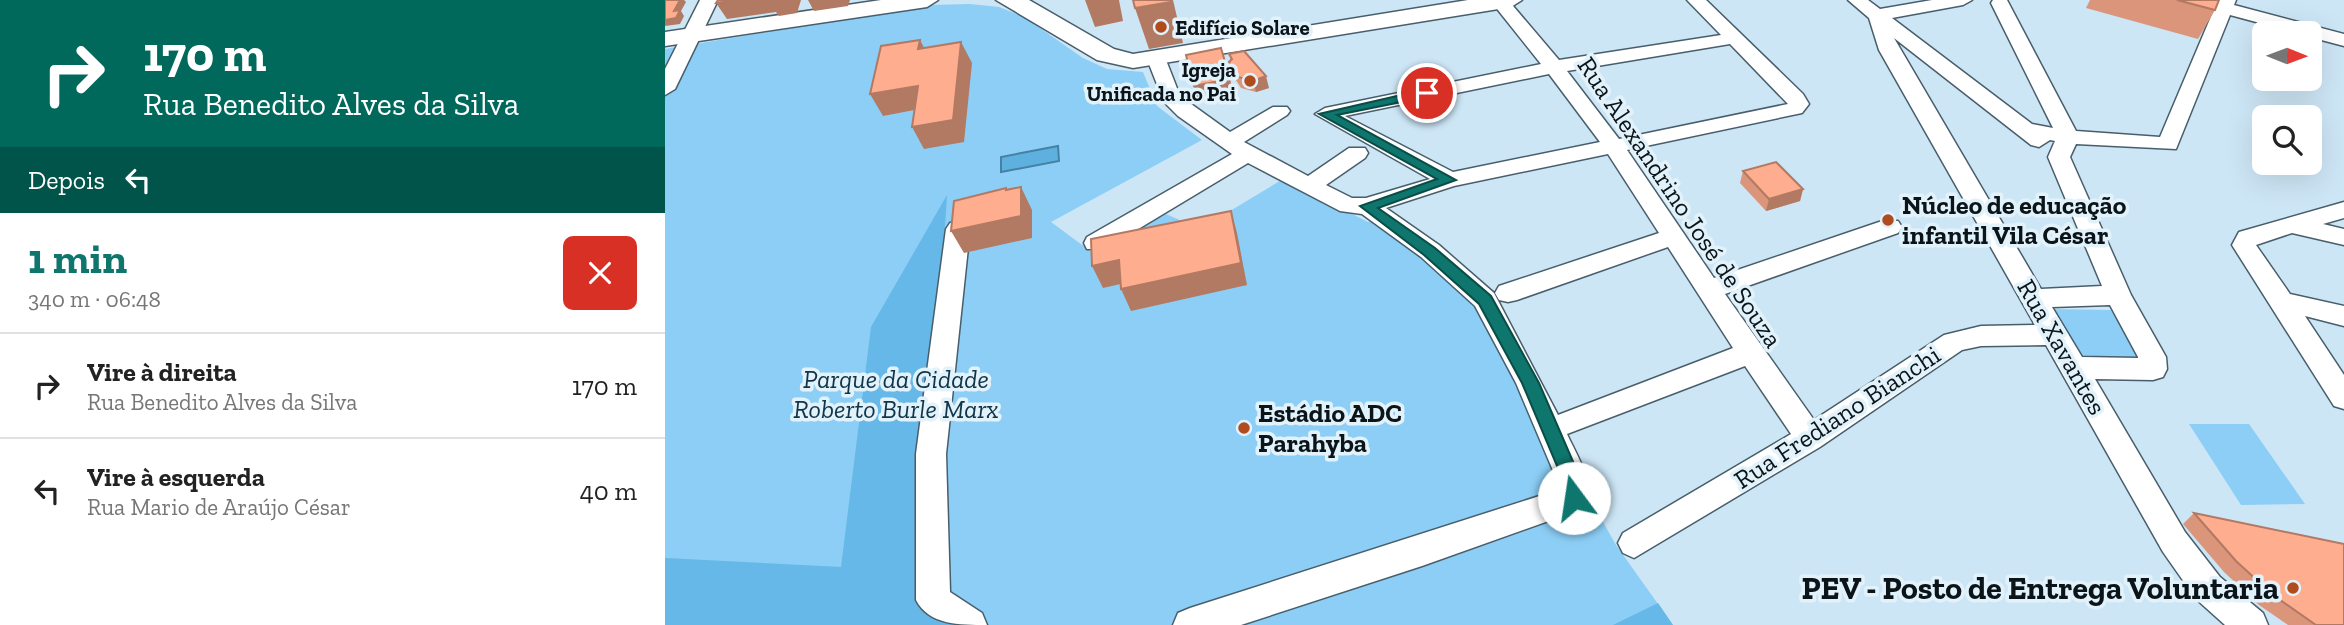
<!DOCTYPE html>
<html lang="pt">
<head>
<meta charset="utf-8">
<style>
  :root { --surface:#fff; --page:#f6f6f6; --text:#222; --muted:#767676; --line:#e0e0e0; --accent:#0f766e }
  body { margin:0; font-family:"Zilla Slab",serif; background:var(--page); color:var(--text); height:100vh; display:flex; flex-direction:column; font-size:26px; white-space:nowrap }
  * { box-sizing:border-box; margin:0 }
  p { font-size:23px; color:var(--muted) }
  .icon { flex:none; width:38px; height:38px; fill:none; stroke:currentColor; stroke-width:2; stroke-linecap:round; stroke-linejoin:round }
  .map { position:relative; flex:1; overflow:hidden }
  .drawer { display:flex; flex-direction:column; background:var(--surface); width:665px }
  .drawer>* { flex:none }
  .guide { background:#00695c; color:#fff; overflow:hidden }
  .needle { width:46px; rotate:91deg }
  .buttons { position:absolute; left:1587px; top:21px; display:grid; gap:14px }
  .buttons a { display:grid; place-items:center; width:70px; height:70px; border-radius:10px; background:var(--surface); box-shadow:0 7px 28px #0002; font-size:35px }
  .pin { position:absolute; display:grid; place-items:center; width:60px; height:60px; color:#fff; margin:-30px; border:4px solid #fff; border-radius:50%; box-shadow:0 2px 7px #0007 }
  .me { position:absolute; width:77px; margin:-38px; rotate:346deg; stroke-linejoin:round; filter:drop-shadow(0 0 5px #0008) }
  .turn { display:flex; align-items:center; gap:24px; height:147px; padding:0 28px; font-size:32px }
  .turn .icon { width:91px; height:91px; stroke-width:2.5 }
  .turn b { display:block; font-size:49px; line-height:60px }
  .then { display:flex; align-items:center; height:66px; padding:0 28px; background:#0003; gap:14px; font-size:26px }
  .round { display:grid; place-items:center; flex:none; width:74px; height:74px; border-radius:10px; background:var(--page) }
  .head { display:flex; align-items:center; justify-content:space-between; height:119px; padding:0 28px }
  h1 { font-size:42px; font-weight:800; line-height:52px; color:var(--accent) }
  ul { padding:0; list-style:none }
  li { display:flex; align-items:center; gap:21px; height:105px; padding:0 28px; border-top:2px solid var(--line) }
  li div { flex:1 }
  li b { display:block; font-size:26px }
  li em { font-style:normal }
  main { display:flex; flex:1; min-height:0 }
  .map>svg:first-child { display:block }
  .green { fill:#8ccef6 }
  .forest { fill:#65b8e7 }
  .water { fill:#5eb0df; stroke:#4581a4; stroke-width:2 }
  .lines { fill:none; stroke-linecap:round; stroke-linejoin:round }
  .minor-casing { stroke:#485e6b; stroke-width:3 }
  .major-casing { stroke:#485e6b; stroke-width:3 }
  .minor { fill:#fff; fill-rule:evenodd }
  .major { fill:#fff; fill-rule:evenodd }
  .wall { fill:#da957a }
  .shaded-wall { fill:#b27963 }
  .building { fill:#fead8e; stroke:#b27963; stroke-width:2 }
  .route { fill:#0f766e; stroke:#0a4d48; stroke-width:2 }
  .poi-dot { fill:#b04b1e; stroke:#e2f2fb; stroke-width:2.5 }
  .labels { text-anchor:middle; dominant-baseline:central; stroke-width:7; stroke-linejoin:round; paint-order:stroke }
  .far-poi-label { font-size:21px; font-weight:bold; fill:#0b1419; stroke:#e2f2fb; text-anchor:start }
  .street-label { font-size:26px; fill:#0b1419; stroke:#e2f2fb }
  .poi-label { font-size:26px; font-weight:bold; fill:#0b1419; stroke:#e2f2fb; text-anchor:start }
  .park-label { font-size:26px; font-style:italic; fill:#103549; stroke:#e2f2fb }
  .near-poi-label { font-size:32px; font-weight:bold; fill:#0b1419; stroke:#e2f2fb; text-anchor:end }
</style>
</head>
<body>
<main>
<section class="drawer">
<div class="guide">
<div class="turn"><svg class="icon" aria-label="right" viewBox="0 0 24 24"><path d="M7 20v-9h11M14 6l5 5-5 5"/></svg><div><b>170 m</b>Rua Benedito Alves da Silva</div></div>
<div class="then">Depois<svg class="icon" aria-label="left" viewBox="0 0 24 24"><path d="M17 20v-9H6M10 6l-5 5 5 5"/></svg></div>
</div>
<div class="head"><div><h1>1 min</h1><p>340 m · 06:48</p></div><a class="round" style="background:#d93025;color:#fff"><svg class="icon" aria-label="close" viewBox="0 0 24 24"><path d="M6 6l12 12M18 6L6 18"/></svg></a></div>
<ul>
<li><svg class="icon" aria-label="right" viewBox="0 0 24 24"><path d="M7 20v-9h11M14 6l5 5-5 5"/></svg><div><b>Vire à direita</b><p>Rua Benedito Alves da Silva</p></div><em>170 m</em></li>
<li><svg class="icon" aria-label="left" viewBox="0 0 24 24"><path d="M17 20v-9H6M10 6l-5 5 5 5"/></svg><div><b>Vire à esquerda</b><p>Rua Mario de Araújo César</p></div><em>40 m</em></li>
</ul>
</section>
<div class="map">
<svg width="1679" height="625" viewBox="0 0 1679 625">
  <rect width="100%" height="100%" fill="#cde6f6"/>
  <!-- green -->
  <g class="green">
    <path d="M305 4 334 7 359 17 418 58 442 69 478 72 492 106 537 140 386 222 428 253 501 214 535 229 618 179 703 222 722 213 776 251 884 426 951 545 1008 625H0V49L265 5Z"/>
    <path d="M1382 309 1446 310 1478 361H1410Z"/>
    <path d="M1524 424H1584L1640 504 1576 505Z"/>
  </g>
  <!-- forest -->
  <g class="forest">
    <path d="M282 195 263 485 268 601 302 625H0V558L176 567 206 327Z"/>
    <path d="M993 603 1008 625H948Z"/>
  </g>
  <!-- water -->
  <path class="water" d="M393 146 394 161 336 172V157Z"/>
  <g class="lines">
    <!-- minor casing -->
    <g class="minor-casing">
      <g id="minor">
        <path d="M35 0H53L10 89 0 95V69Z"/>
        <path d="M825 0H843L894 60 1056 35 1022 0H1041L1138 94 1144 104 1137 113 962 150 1049 278 1217 221H1233L1237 227 1233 233 1060 294 1149 420 1279 335 1316 326 1370 325 1214 50 1204 18 1183 0H1203L1215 9 1267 0H1307L1298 5 1227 18 1367 124 1388 128 1326 3 1328 0H1342L1411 131 1495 137 1553 0H1571L1569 5 1679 34V46L1645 37V33H1632L1565 15 1511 149 1411 144 1405 157 1466 295 1501 357 1502 369 1498 377 1488 380 1430 379 1520 532 1555 577 1598 613 1603 625H1560L1531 599 1498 552 1381 345 1316 346 1297 350 1155 447 969 558 958 553 953 543 958 533 1126 434 1080 366 902 434C912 456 931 484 920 508L757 566 576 625H508L513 613 525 608 893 490 892 480 851 383 810 306 756 257 697 214 675 211 583 163 440 249H422L419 243 422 237 567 154 513 116 499 102 482 59 485 55H499L515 96 565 132 608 107H622L625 111 622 115 579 142 643 176 684 148H700L703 153 700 158 661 185 687 198H701L765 179 650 114 660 108 876 64ZM1229 38 1366 145 1374 147 1385 140 1390 141 1383 157 1437 286 1376 289ZM1065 44 1123 104 954 139 902 71ZM884 74 935 142 788 172 680 116ZM943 154 994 233 834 286 830 293 834 300 843 302 852 300 1003 247 1068 348 893 415 829 293 774 245 721 208 789 186ZM1445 305 1473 357V358L1417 357 1387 307Z"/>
        <path d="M1679 202V218L1658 224 1679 229V245L1627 233 1591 245 1625 294 1679 306V326L1640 316 1679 375V409L1669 406 1567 245 1574 232Z"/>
        <path d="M293 221 301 223 305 229 281 454 285 592 317 613 322 625C294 625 264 625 251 600V454L281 229 285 223Z"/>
      </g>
    </g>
    <!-- major casing -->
    <g class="major-casing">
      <g id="major">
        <path d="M216 0H273L262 7 0 46V32Z"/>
        <path d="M331 0H364L449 49 468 54 803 0H857L846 7 468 68 432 60Z"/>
      </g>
    </g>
    <!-- minor -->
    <use href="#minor" class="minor"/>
    <!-- major -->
    <use href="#major" class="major"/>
  </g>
  <!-- wall -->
  <g class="wall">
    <path d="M1425 0H1554L1550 10 1533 39 1421 8Z"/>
    <path d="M564 54 604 88 591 92 576 88 567 74 564 62 566 61Z"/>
    <path d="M1078 171 1138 189 1135 201 1101 211 1075 183Z"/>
    <path d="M1529 513 1679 625H1623L1594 605 1559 572 1518 524Z"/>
  </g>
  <!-- shaded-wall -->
  <g class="shaded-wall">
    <path d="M15 0H19L21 2 16 11 19 16 15 24 0 26V20Z"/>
    <path d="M72 0H136L132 13 114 16 111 12 62 19 51 3Z"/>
    <path d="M143 0H185L183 6 149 11Z"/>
    <path d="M420 0H454L458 21 430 27Z"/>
    <path d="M508 0 518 43 484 49 470 8Z"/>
    <path d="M255 40 266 61 253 49Z"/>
    <path d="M296 42 307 63 299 142 259 149 247 127Z"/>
    <path d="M601 76 604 88 591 92 588 81Z"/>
    <path d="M565 79 569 95 533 102 529 86Z"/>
    <path d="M253 86 265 107 218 116 205 94Z"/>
    <path d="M356 187 367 210V238L299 253 286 231Z"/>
    <path d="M1138 189 1135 201 1101 211 1104 199Z"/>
    <path d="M566 211 572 233 582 285 466 311 456 289Z"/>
    <path d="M454 260 464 282 438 288 427 266Z"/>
  </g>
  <!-- building -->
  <g class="building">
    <path d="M0 0H15L9 11 15 10 11 18 0 20Z"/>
    <path d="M53 0H72L51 3Z"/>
    <path d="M468 0H506V2L470 8Z"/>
    <path d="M1512 0H1554L1550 10Z"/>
    <path d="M255 40 253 49 296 42 288 120 247 127 253 86 205 94 216 46Z"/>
    <path d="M556 48 565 79 529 86 521 55Z"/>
    <path d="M579 51 601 76 588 81 573 77 564 62 567 59 564 54Z"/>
    <path d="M1111 162 1138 189 1104 199 1078 171Z"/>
    <path d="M356 187V216L286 231 289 201 341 188V190Z"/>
    <path d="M566 211 576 263 456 289 454 260 427 266 426 239Z"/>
    <path d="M1529 513 1679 544V625H1651L1608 595 1571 561Z"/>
  </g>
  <!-- route -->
  <path class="route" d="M762 89 768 93 766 96 672 115 791 180 713 208 770 248 826 296 874 383 916 480 918 498 915 504H902L898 480 857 383 814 304 759 255 695 206 772 179 654 114Z"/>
  <!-- markers -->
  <g class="poi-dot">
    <circle cx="496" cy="27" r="7"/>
    <circle cx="585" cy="81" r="7"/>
    <circle cx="1223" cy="220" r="7"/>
    <circle cx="579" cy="428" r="7"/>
    <circle cx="1628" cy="588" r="7"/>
  </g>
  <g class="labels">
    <!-- far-poi labels -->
    <g class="far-poi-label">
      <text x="510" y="27">Edifício Solare</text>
      <text x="571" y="69" text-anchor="end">Igreja<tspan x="571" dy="24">Unificada no Pai</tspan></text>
    </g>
    <!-- street labels -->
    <g class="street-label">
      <text transform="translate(1015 202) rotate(56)">Rua Alexandrino José de Souza</text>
      <text transform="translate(1397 347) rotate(60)">Rua Xavantes</text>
      <text transform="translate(1172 417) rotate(-33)">Rua Frediano Bianchi</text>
    </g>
    <!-- poi labels -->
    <g class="poi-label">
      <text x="1237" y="205">Núcleo de educação<tspan x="1237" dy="30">infantil Vila César</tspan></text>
      <text x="593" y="413">Estádio ADC<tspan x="593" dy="30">Parahyba</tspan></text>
    </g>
    <!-- park labels -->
    <g class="park-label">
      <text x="231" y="379">Parque da Cidade<tspan x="231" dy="30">Roberto Burle Marx</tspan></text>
    </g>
    <!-- near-poi labels -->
    <g class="near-poi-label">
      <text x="1614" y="588">PEV - Posto de Entrega Voluntaria</text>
    </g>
  </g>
</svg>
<div class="buttons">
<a><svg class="needle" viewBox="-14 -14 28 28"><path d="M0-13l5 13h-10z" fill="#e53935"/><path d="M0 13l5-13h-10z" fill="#767676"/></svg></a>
<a><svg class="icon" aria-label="search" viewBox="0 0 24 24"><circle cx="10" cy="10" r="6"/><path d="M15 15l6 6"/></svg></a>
</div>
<div class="pin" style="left:762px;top:93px;background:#d93025"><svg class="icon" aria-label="arrive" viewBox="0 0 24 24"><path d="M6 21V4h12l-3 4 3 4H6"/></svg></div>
<svg class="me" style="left:909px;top:498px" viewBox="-20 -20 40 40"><circle r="19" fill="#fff"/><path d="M0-13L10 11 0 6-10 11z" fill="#0f766e"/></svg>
</div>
</main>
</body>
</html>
